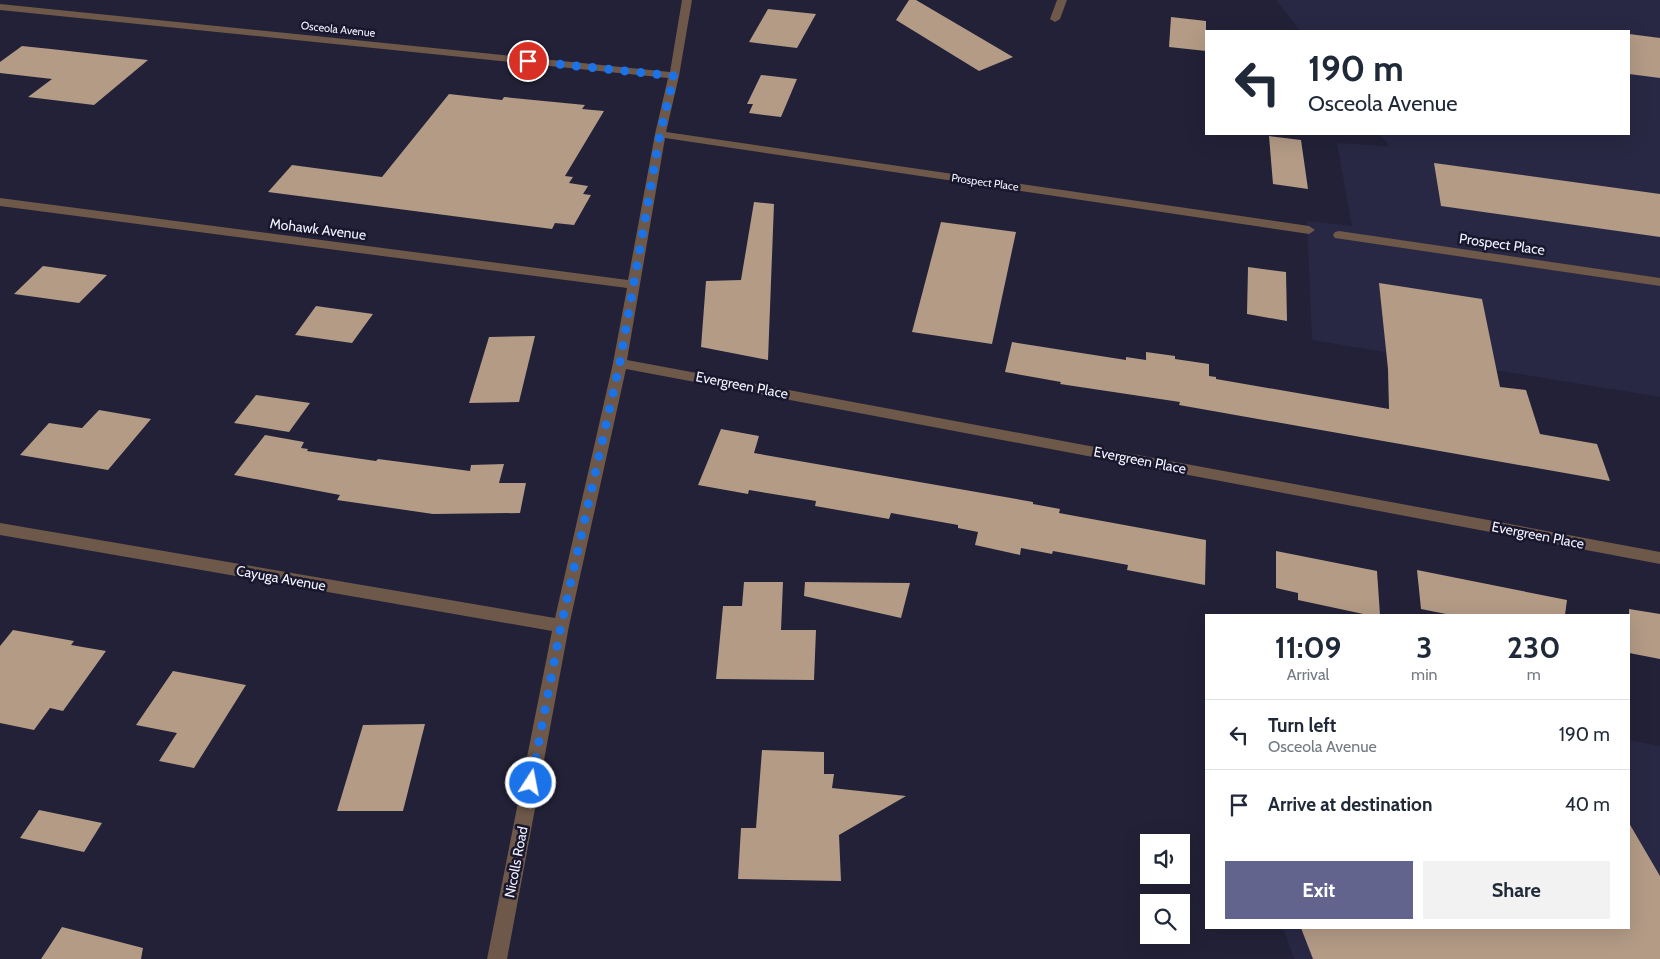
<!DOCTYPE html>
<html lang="en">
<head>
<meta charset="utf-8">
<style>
  :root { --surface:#fff; --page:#f2f2f3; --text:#1f2937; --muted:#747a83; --line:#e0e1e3; --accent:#62648e }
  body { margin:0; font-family:Cabin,sans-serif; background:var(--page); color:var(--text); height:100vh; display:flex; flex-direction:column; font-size:19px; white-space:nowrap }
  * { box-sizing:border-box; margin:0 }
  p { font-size:16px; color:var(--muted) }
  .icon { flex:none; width:28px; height:28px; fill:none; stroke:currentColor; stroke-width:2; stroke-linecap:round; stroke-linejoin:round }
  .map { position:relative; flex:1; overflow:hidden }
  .sheet { position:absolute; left:1205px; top:614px; width:425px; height:315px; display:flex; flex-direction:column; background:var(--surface); border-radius:0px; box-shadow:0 5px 20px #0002 }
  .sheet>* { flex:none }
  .banner { position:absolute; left:1205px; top:30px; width:425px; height:105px; border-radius:0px; box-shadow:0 5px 20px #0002; background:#fff; color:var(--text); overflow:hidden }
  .fabs { position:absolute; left:1140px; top:834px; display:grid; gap:10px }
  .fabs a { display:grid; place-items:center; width:50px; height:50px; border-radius:0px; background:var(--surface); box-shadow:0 5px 20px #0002; font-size:25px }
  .pin { position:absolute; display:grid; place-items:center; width:42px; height:42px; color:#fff; margin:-21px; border:2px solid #fff; border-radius:50%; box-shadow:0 1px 5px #0007 }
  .me { position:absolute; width:55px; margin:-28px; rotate:11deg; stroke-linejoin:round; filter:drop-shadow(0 0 4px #0008) }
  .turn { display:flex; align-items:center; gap:18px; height:105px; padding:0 20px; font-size:22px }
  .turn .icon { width:65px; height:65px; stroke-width:2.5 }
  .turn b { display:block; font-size:35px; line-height:42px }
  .eta { display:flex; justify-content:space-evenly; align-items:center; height:85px; text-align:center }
  .eta b { font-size:30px; font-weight:800; line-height:35px }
  .cta { display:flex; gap:10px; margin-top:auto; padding:10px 20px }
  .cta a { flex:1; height:58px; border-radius:0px; background:var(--accent); color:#fff; font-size:20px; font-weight:800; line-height:58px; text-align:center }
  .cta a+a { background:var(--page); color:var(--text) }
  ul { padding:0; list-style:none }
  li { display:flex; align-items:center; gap:15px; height:70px; padding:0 20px; border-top:1px solid var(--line) }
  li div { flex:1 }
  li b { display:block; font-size:19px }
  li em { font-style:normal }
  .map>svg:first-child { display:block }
  .built { fill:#292844 }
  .building { fill:#b39b86 }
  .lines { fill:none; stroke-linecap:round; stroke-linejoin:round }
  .minor { fill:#6d5849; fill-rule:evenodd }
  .route { stroke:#1a73e8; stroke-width:9; stroke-dasharray:0 16.2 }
  .labels { text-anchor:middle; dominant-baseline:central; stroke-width:5; stroke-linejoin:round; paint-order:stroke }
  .far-street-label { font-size:11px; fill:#f1f2fe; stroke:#18172d }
  .street-label { font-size:14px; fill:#f1f2fe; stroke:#18172d }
</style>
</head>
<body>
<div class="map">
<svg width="1660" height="959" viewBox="0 0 1660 959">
  <rect width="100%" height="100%" fill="#222137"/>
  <!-- built -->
  <g class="built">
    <path d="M1276 0H1660V397L1312 340 1307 221 1352 226 1337 143 1389 146 1380 134H1629V31H1300Z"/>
    <path d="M1629 740 1660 746V959H1294L1283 928H1629Z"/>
  </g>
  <!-- building -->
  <g class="building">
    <path d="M909 0H916L1013 57 979 71 896 20Z"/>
    <path d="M768 9 816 14 797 48 749 42Z"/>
    <path d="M1171 17 1206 21V51L1169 47Z"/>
    <path d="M1629 34 1660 38V78L1629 74Z"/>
    <path d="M22 46 51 49 148 60 94 105 28 97 52 79 0 73V62Z"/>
    <path d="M761 75 797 79 781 117 749 113 753 104H747Z"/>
    <path d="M449 94 502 100 504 97 585 105 582 109 604 111 565 176 573 177 569 183 588 186 583 194 591 195 574 225 555 223 552 229 268 192 292 165 382 177Z"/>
    <path d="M1269 136 1301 140 1308 189 1273 184Z"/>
    <path d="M1434 163 1660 194V237L1441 206Z"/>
    <path d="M754 202 774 204 768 360 701 347 706 281 741 280Z"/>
    <path d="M941 222 1016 232 992 344 912 332Z"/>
    <path d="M43 266 107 275 79 303 14 294Z"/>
    <path d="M1248 267 1286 272 1287 321 1247 314Z"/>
    <path d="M1379 283 1482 299 1500 387 1526 390 1540 434 1597 444 1610 481 1179 405 1180 402 1060 384 1061 382 1005 372 1012 342 1126 360V357L1146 360V352L1175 356V359L1209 364V376L1216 377V379L1389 409 1388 369Z"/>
    <path d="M316 306 373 314 352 343 295 335Z"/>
    <path d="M535 336 519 402 469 403 489 337Z"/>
    <path d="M256 395 310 403 289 432 234 423Z"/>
    <path d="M99 410 151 419 108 470 20 455 49 423 82 428Z"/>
    <path d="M721 429 759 436 754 453 1033 502V504L1060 509 1059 513 1206 540 1205 585 1127 570 1128 565 1053 551 1052 554 1021 548 1020 555 975 545 978 532 958 528V525L891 513 889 519 815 506 816 501 749 490 748 494 698 485Z"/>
    <path d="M265 435 304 442 301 448 308 449 307 451 376 461 378 459 470 471 471 465 504 464 499 483H526L520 513 433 514 337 500 340 495 234 475Z"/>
    <path d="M1276 551 1377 571 1380 615H1368L1298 600V593L1276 588Z"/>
    <path d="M1417 570 1567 600 1565 615H1451L1421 609Z"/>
    <path d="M744 582H783L781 630H816L814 680 716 679 723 606H742Z"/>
    <path d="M805 582 910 583 901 618 804 596Z"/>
    <path d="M1629 609 1660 614V659L1629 653Z"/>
    <path d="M13 630 74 641 71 645 106 651 63 711 50 708 34 730 0 723V646Z"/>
    <path d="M173 671 246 685 194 768 159 761 177 733 136 725Z"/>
    <path d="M425 724 403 811H337L363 725Z"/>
    <path d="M762 750 824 752V774H834L832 788 906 796 839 835 841 881 738 879 741 828H756Z"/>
    <path d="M39 810 102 823 84 852 20 838Z"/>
    <path d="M1629 823 1660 876V959H1313L1301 928H1629Z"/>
    <path d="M62 927 143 948 141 959H41Z"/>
  </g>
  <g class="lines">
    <!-- minor -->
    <g class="minor">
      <path d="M682 0H692L679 76 666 132 1309 226 1315 230 1309 234 665 138 627 360 1660 552V564L626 369 569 626 507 959H487L552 631 0 535V523L555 618 613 363 627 288 0 206V198L628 280 655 134 668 78 0 10V4L670 72Z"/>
      <path d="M1057 0H1067L1060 19 1055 22 1050 19Z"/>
      <path d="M1339 231 1660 278V286L1335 238 1333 235 1335 232Z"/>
    </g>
  </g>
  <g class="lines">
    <!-- route -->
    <path class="route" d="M528 61 674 76 660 134 620 362 561 626 531 783"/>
  </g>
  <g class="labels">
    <!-- far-street labels -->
    <g class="far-street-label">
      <text transform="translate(338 29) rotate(6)">Osceola Avenue</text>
      <text transform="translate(985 182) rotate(8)">Prospect Place</text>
    </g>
    <!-- street labels -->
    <g class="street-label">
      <text transform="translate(318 229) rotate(7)">Mohawk Avenue</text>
      <text transform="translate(1502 244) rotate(8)">Prospect Place</text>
      <text transform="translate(742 385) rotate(11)">Evergreen Place</text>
      <text transform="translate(1140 460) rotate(11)">Evergreen Place</text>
      <text transform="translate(1538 535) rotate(11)">Evergreen Place</text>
      <text transform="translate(281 578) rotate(10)">Cayuga Avenue</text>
      <text transform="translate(516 862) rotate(-79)">Nicolls Road</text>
    </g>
  </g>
</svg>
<div class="fabs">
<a><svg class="icon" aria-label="sound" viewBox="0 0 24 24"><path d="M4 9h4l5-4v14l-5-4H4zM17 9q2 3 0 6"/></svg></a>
<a><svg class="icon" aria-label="search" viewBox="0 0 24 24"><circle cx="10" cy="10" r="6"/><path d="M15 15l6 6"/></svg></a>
</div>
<div class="pin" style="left:528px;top:61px;background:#d93025"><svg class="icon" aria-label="arrive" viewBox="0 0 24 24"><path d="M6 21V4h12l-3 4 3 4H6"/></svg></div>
<svg class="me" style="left:531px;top:783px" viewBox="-20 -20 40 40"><circle r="17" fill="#1a73e8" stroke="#fff" stroke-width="3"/><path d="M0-11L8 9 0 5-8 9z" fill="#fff"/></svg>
<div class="banner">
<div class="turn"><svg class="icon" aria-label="left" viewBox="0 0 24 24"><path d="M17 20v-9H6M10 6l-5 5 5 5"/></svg><div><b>190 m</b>Osceola Avenue</div></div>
</div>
<section class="sheet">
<div class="eta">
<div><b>11:09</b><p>Arrival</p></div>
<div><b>3</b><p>min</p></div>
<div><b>230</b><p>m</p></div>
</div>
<ul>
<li><svg class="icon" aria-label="left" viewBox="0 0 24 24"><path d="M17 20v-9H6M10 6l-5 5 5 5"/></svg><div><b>Turn left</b><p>Osceola Avenue</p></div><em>190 m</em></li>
<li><svg class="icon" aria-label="arrive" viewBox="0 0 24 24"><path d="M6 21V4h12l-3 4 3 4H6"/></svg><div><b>Arrive at destination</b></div><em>40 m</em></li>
</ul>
<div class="cta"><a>Exit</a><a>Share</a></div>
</section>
</div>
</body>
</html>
